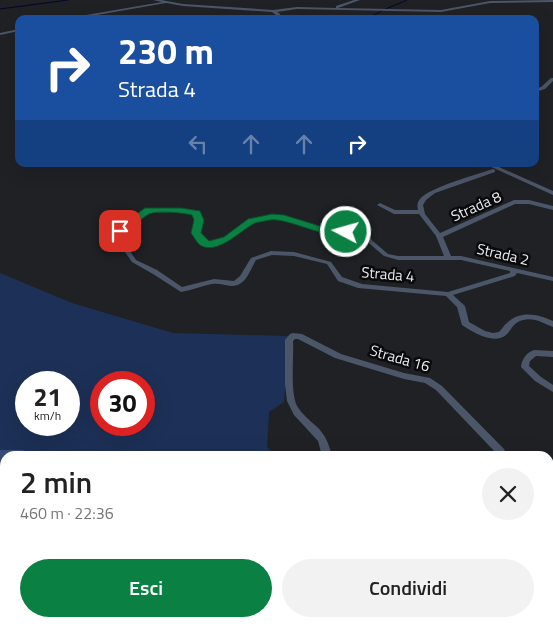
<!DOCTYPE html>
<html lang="it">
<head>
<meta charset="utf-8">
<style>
  :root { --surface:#fff; --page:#f2f2f2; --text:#222; --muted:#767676; --accent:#0b8043 }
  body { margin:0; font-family:"Titillium Web",sans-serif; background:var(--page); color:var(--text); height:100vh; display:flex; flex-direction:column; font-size:19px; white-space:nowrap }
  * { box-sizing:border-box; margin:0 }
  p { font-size:16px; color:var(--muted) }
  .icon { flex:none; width:28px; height:28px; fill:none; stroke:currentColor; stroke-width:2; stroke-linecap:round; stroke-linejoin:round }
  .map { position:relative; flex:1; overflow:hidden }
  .side { position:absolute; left:0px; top:451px; width:554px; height:176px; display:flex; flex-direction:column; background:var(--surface); border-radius:15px 15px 0 0; box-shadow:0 5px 20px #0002 }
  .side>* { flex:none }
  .guide { position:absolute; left:15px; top:15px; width:524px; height:152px; border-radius:10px; box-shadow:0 5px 20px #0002; background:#1a4fa0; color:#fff; overflow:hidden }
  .speed { position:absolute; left:15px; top:371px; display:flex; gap:10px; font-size:25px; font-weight:700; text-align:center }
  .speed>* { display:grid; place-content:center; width:65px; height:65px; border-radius:50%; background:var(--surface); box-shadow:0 5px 20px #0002; line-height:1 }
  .speed small { font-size:12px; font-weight:400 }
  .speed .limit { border:8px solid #d22; background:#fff; color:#111 }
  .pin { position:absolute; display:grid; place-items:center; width:42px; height:42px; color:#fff; margin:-21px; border-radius:10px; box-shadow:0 2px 8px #0006 }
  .me { position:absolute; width:55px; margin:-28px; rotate:276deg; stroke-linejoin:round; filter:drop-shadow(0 0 4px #0008) }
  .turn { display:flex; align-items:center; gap:18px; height:105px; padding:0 20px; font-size:22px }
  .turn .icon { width:65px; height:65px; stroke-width:2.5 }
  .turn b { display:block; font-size:35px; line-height:42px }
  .lanes { display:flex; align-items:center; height:48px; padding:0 20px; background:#0003; justify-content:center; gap:25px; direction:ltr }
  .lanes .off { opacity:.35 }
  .round { display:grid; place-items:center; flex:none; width:52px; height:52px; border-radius:26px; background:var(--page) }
  .headline { display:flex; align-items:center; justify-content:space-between; height:85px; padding:0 20px }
  h1 { font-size:30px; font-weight:600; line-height:38px }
  .primary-button { display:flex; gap:10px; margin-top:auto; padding:10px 20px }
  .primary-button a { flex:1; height:58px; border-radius:30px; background:var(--accent); color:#fff; font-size:20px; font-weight:600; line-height:58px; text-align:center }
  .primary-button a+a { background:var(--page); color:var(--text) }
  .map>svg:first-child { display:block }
  .green { fill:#1d3057; fill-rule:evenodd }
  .forest { fill:#384d79 }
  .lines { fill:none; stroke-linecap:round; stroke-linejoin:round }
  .stream-far1 { stroke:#01072d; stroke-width:1 }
  .stream { stroke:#01072d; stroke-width:2.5 }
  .minor { fill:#4c5669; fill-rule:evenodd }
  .route { fill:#0b8043; stroke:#07532c }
  .labels { text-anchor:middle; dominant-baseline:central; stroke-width:5; stroke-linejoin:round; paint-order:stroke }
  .street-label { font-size:15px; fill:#ebecef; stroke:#0a0a0c }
</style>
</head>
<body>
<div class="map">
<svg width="553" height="627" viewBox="0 0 553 627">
  <rect width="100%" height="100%" fill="#1f2125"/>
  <!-- green -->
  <g class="green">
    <path d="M0 273 72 303 173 333 289 336 284 402 269 412 267 447 276 456H33L23 450H0ZM26 382H69V425H26ZM101 382H144V425H101Z"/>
    <path d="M506 622 511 627H333L315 623Z"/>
  </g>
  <!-- forest -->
  <g class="forest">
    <path d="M0 450H23L33 456H5V476H0Z"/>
    <path d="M5 495V622H218L221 627H0V496Z"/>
  </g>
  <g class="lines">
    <!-- stream-far1 -->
    <g class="stream-far1">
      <path d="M0 9 68 0"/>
      <path d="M381 11 407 0"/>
      <path d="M366 19 380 12"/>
    </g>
    <!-- stream -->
    <g class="stream">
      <path d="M0 481H5"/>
      <path d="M371 622 388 627"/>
    </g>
    <!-- minor -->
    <g class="minor">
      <path d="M153 0H161L183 4 273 10 297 7 336 8V6L354 0H360L338 8 441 10 490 1 553 0V2L490 3 441 12 297 9 277 12 280 14 281 19H277L276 15 272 12 183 6 166 3 74 19H63L162 2Z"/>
      <path d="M19 29V31L0 35V33Z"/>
      <path d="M551 78H553V81L545 89 535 92V89L541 87Z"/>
      <path d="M485 164H492L553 191V195Z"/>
      <path d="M493 169 495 170V172L435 193 426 200 423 205 425 214 440 233 514 200H529L553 206V210L529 204H515L443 237 451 256H461L553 277V281L517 273 515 276 453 295 465 306 469 322 485 331 493 333 499 332C502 329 504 325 507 323 520 310 538 314 553 321V327C543 323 534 317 523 320 512 323 512 330 506 335 494 345 472 332 462 325L457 307 446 296 358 288 338 281 327 264 294 256 272 255 256 260C250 270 246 286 232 286 225 286 220 283 212 284 202 286 192 290 181 292L153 274 132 262 115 238 117 230 149 209 181 208 199 212 202 220 199 233 205 242 209 243 215 242 225 238 250 220 272 215H284L326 229 360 233 368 237 388 254 398 256H444L436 236 419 214H394L377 205 380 203 382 204 395 210H418C417 206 417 203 420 199 428 188 478 174 493 169ZM181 212 194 214 196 220 193 233 201 244 209 247 217 246 229 240 254 222 272 219H283L325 233 357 236 364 239 384 256 398 260H461L510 271V273L448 292 362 284 342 277 331 262 294 252 271 251 251 258 240 276 234 281 214 279 182 287 157 270 136 260 121 238 122 232 150 213Z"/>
      <path d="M293 333 302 334 341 354 404 373 430 378 442 386 504 449 507 456H497V454L436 390 425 383 404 379 335 358 298 339H295L293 341C294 358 290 391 297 406 302 414 309 420 316 426 325 434 329 444 332 456H322L318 441 294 415 287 401 285 384V340L290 334Z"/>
      <path d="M534 350 553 351V357L536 356 530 361 529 366 541 377 553 385V392L535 381 521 367C522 359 526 353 534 350Z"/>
      <path d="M549 551 553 553V565L549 563Z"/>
      <path d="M507 622H521L523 627H509Z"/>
    </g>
  </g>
  <!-- route -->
  <path class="route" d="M145 208H181L200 211 204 220 201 233 209 241 224 237 248 219 272 214 284 215 326 228 346 229 350 232C336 245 289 217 270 220 265 221 259 222 255 223 241 230 217 256 200 245 197 243 194 237 191 233L194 220 192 215C183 213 158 210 149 214 139 219 128 236 116 233V229Z"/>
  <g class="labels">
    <!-- street labels -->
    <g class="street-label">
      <text transform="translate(476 206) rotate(-24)">Strada 8</text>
      <text transform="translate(503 254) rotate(13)">Strada 2</text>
      <text transform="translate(388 274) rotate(5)">Strada 4</text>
      <text transform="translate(400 358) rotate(16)">Strada 16</text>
    </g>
  </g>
</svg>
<div class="speed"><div>21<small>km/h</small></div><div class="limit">30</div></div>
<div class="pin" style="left:120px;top:231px;background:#d93025"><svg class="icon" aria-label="arrive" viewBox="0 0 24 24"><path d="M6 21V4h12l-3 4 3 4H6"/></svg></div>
<svg class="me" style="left:346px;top:232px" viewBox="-20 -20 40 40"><circle r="17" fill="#0b8043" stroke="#fff" stroke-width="3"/><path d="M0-11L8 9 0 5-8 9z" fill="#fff"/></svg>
<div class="guide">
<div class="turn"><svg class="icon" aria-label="right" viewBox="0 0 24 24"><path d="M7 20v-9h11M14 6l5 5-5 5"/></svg><div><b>230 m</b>Strada 4</div></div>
<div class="lanes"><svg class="icon off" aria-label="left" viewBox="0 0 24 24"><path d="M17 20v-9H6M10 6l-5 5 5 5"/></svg><svg class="icon off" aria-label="ahead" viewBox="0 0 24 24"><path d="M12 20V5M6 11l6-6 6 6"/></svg><svg class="icon off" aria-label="ahead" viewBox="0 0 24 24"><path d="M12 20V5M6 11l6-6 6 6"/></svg><svg class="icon" aria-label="right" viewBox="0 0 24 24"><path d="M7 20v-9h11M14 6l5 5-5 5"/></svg></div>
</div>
<section class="side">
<div class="headline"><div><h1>2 min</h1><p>460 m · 22:36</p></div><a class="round"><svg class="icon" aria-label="close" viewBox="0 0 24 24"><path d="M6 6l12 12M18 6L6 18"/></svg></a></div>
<div class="primary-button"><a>Esci</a><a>Condividi</a></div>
</section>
</div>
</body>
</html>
